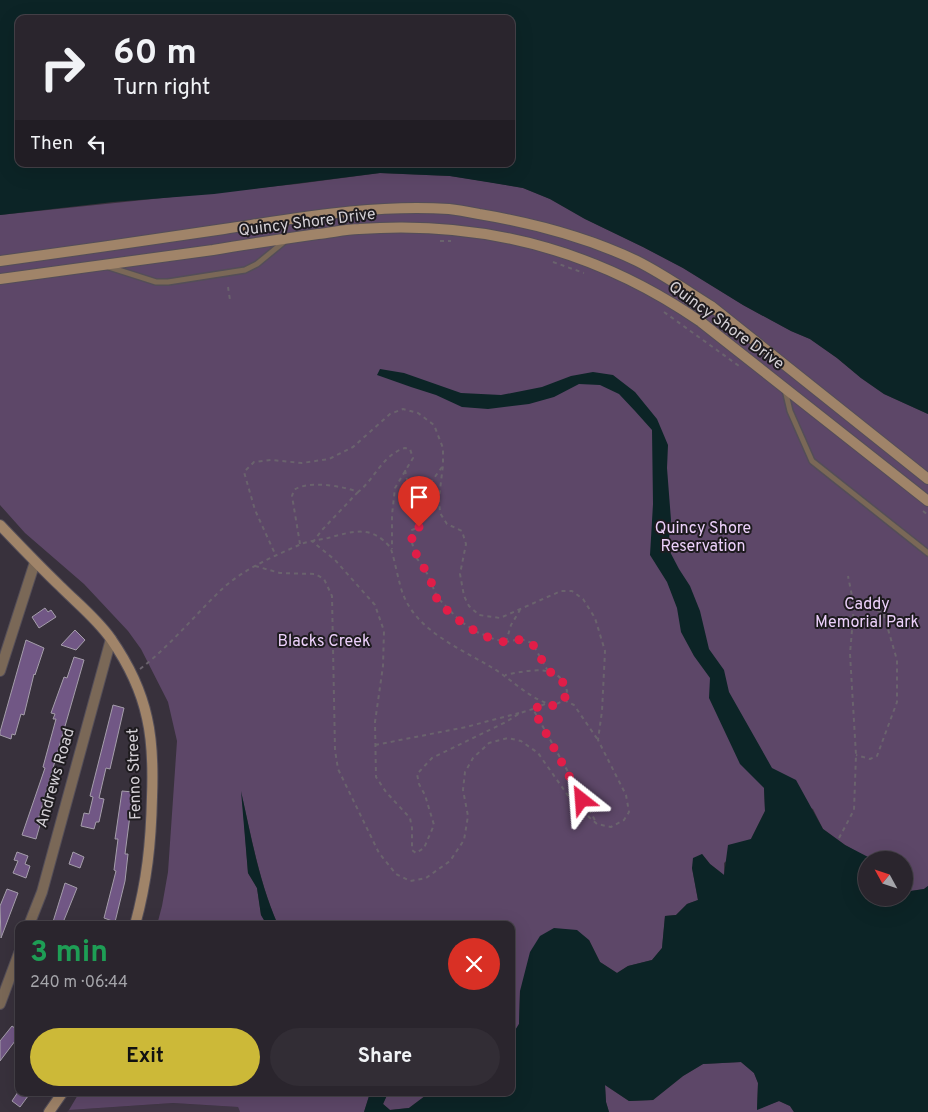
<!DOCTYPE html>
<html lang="en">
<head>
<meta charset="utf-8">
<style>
  :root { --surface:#2a252d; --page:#322d35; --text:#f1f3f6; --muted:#a5a5aa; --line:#464249; --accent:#ccb938 }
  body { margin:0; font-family:Overpass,sans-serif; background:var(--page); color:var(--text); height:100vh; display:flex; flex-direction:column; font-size:19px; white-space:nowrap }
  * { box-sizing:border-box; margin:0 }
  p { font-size:16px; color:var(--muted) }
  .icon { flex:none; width:28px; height:28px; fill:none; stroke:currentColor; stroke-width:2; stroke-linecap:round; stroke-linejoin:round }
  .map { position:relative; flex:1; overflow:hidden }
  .details { position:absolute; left:15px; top:921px; width:500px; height:175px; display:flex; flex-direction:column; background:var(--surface); border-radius:10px; box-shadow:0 5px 20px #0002,0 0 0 1px var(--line) }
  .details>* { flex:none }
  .guide { position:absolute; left:15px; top:15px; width:500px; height:152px; border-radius:10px; box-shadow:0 5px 20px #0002,0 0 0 1px var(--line); background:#2a252d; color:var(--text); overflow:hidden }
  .needle { width:32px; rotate:310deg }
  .tools { position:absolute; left:858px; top:851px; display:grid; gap:10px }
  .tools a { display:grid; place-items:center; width:55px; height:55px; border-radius:50%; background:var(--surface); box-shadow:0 5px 20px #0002,0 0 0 1px var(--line); font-size:25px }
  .pin { position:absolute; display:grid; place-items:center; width:42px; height:42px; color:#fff; margin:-51px -21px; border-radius:50% 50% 50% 0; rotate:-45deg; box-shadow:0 0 5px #0007 }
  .pin .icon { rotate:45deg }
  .me { position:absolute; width:55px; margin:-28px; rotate:332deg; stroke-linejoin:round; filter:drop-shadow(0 0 4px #0008) }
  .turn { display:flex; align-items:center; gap:18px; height:105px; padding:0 15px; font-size:22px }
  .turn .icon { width:65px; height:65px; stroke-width:2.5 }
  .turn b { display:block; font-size:35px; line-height:42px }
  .then { display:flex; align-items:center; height:48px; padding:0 15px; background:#0003; gap:10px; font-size:19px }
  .round { display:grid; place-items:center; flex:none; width:52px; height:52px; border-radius:26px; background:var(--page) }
  .summary { display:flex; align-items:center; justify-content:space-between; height:85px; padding:0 15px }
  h1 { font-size:30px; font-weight:700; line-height:38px; color:#1e9e55 }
  .cta { display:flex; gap:10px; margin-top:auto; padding:10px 15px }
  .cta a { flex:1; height:58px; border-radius:30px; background:var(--accent); color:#111; font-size:20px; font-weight:700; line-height:58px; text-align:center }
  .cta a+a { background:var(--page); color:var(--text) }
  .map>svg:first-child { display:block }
  .built { fill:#433848 }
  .green { fill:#5d4768 }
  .water { fill:#0c2426; fill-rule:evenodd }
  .building { fill:#715785; stroke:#a59eab }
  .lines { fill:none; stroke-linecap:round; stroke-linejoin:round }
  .lane-casing { stroke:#544e58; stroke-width:8 }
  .street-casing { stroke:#544e58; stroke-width:12 }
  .secondary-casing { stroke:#544e58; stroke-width:12 }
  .path { stroke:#6a636d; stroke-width:2; stroke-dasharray:4 4; stroke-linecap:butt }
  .lane { stroke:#7a6857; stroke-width:5 }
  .street { stroke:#7a6857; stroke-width:10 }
  .secondary { stroke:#a08469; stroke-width:10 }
  .route { stroke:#e11d48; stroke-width:9; stroke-dasharray:0 16.2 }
  .labels { text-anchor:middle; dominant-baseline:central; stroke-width:4; stroke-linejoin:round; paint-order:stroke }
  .street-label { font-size:16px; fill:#d4d0d6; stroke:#1e1b1f }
  .park-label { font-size:16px; fill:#edd1fb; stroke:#1e1b1f }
</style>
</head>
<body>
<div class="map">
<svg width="928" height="1112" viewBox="0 0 928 1112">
  <rect width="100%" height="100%" fill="#38313c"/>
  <!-- built -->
  <path class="built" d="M173 1103 238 1107 240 1112H67L69 1110Z"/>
  <!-- green -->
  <g class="green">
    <path d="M380 173 450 176 489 182 523 188 550 199 585 219 643 247 683 268 743 305 791 331 810 339 837 358 861 378 884 394 928 414V886L924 889 904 892V860H871L845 845 823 829 813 809 764 788 765 811 751 839 724 863V875L710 864 702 854 692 868 698 900 687 904 676 915 665 916 662 948 652 960 628 966 617 973 600 962 589 940 520 991 519 1024 511 1037V925H278C260 884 252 840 242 796L248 873 257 888 261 915 267 925H157L162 906 168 872 177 741 168 702 141 649 128 631 84 584 25 533 0 505V215L297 184Z"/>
    <path d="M741 1062 754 1073 758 1083 757 1109 779 1101 790 1106 794 1112H609L606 1102 605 1085 629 1101 653 1100 683 1076 703 1064Z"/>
    <path d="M79 1093H370L364 1112H240L238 1107 173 1103 69 1110Z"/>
    <path d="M388 1093H429L409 1108 390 1110 383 1104Z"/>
  </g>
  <!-- water -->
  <g class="water">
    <path d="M0 0H928V414L884 394 861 378 837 358 810 339 791 331 743 305 683 268 643 247 585 219 550 199 523 188 450 176 380 173 214 194 113 202 0 215ZM19 19H511V164H19Z"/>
    <path d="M380 369 404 373 461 393 501 395 542 387 571 376 593 372 613 375 635 392 657 419 668 445 667 468 671 520 668 548 679 569 690 586 700 611 709 649 724 670 729 692 772 768 796 780 823 829 845 845 870 858 871 860H866V898H904V892L924 889 928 886V1112H794L790 1106 779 1101 757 1110 758 1083 754 1073 741 1062 703 1064 683 1076 653 1100 629 1101 605 1085 606 1102 609 1112H364L370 1093H388L383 1104 390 1110 409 1108 429 1093 511 1092V1037L519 1024 520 991 530 952 540 936 554 928 577 930 589 940 600 962 617 973 628 966 652 960 662 948 665 916 676 915 687 904 698 900 692 868 693 858 702 854 710 864 724 875 728 845 751 839 765 811 764 788 740 764 709 698 710 678 694 656 681 632 677 608 667 582 650 555 653 504 652 430 635 411 619 394 600 385 579 384 554 397 529 404 488 409 462 407 436 395 411 387 377 375Z"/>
    <path d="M241 791C251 836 259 882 278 925H267L261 915 257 888 248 873Z"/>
  </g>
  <!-- building -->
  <g class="building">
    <path d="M45 608 48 612 51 610 56 617 39 628 32 617Z"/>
    <path d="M75 630 85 640 76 650 61 645Z"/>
    <path d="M26 640 44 648 35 675 34 674 24 715 21 714 15 735 12 734 11 739 0 735V732Z"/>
    <path d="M74 657 84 660 37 824 40 825 36 839 22 835 45 768 43 767 56 719H53L55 714 51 713 64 677 67 678Z"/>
    <path d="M113 705 124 708 110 769 106 768 99 798 104 799 99 822H96L94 829 81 826 84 813 89 814 93 797 90 796Z"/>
    <path d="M122 791 133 792 125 854H128L125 881 115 922 104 918 116 871 114 870 118 839H115Z"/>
    <path d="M17 852 28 856 25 864 30 866 26 878 13 873 18 861 14 860Z"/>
    <path d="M73 852 84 857 80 868 69 864Z"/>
    <path d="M65 883 77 888 62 925H52Z"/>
    <path d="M7 889 18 893 1 938 0 906Z"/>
    <path d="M12 1026 19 1031V1044L15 1041 0 1061V1041Z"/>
    <path d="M18 1092H31L20 1107 12 1101Z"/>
  </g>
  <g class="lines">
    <!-- lane casing -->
    <g class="lane-casing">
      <g id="lane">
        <path d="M109 267 156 282H168L245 270 257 264 285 241"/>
        <path d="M785 390 790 411 812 461 928 553"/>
      </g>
    </g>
    <!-- street casing -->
    <g class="street-casing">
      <g id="street">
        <path d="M0 671 35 562"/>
        <path d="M29 925 42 892 111 639"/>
        <path d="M0 1004 19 953"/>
      </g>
    </g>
    <!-- secondary casing -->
    <g class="secondary-casing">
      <g id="secondary">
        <path d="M0 261C75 251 149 240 224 229 298 218 373 204 449 209 459 210 469 212 479 214 533 223 587 237 637 261 663 274 687 291 711 306L928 479"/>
        <path d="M0 279C71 270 142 260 213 250 248 244 283 239 318 234 331 233 345 229 359 229 484 220 597 250 701 322L928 501"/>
        <path d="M0 525C20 546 40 567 61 587 78 604 97 619 111 639 127 662 141 690 147 718 153 744 153 771 152 797 151 843 147 881 135 925"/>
        <path d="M49 1112 63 1092"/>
      </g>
    </g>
    <!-- path -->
    <g class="path">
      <path d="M440 241H451"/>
      <path d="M553 262 584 273"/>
      <path d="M228 287 230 300"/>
      <path d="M664 312 739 366"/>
      <path d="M442 467 429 485 421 505 424 521 419 527 412 530 411 539 416 557 428 575 437 597 460 621 477 632 494 639 506 642 521 639 532 643 548 671"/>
      <path d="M405 470C408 484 409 496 421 505"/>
      <path d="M358 492 322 530 313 542 335 560 375 605 384 631 383 666 375 722 376 777 386 792 410 818 412 828V850L416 853 424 848 434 825 425 795 419 784 417 774 432 758 506 722 520 713 533 709"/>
      <path d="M923 511 928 515"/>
      <path d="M300 544 292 496 294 490C308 480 343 486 358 492 375 479 382 455 405 448L410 449 413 458 395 488 392 515V549"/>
      <path d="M255 566 280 573 315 574 324 579 332 596 335 750 338 769 379 853 396 874 410 881 426 878 450 861 464 840 468 816 463 790 465 772 473 758 489 743 508 738 521 741 538 753 574 804 597 824 611 827 624 820 629 812 626 795 598 740 602 711 605 651 595 618 583 599 572 591H561L500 618 479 615 469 606 464 596 460 574 466 544 462 531 447 524 440 513 439 498 443 465V448L434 425 418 413 403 409 390 414 353 447 329 459 302 463 271 460 254 462 244 472 255 510 276 556"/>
      <path d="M854 606 883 612 897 660V702L877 756 870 759 856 755"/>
      <path d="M506 642 511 625 520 610"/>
      <path d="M140 669C170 646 194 616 221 590 242 570 272 557 299 545 307 541 319 540 328 538 354 531 371 525 390 547 393 551 399 585 403 594 417 631 459 648 491 667 512 679 532 702 555 705L564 700 567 691C566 688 565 683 562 680 550 664 521 672 505 675"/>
      <path d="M564 700 574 705 598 740"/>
      <path d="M545 704 533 709 596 822"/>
      <path d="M375 745 466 727 519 713"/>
      <path d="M839 838 854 810 856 755 850 654 854 606 848 576"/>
    </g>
    <!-- lane -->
    <use href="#lane" class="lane"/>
    <!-- street -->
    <use href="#street" class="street"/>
    <!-- secondary -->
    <use href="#secondary" class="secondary"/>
  </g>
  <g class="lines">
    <!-- route -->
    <path class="route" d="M419 527 412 530C410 549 420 560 428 575 432 582 433 590 436 597 448 616 483 640 506 642 511 642 516 639 521 640 524 640 528 642 532 643L549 672C559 673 563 682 567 691L564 700 555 706 546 704 533 709 582 800"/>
  </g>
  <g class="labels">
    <!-- street labels -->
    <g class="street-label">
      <text transform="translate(307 223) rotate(-7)">Quincy Shore Drive</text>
      <text transform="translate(726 326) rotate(36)">Quincy Shore Drive</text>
      <text transform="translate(135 774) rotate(-92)">Fenno Street</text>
      <text transform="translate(56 778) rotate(-74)">Andrews Road</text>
    </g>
    <!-- park labels -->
    <g class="park-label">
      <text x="703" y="529">Quincy Shore<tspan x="703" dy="18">Reservation</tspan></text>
      <text x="867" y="605">Caddy<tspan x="867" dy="18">Memorial Park</tspan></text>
      <text x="324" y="642">Blacks Creek</text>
    </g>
  </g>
</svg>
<div class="tools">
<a><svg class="needle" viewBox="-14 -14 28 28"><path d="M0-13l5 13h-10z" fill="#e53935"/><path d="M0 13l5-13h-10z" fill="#a5a5aa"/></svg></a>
</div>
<div class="pin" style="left:419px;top:527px;background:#d93025"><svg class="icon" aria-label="arrive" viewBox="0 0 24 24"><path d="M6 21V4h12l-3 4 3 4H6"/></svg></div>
<svg class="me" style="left:582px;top:800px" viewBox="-20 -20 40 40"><path d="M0-17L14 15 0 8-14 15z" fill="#e11d48" stroke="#fff" stroke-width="4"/></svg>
<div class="guide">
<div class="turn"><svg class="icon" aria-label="right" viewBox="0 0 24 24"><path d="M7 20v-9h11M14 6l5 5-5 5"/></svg><div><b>60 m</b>Turn right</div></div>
<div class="then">Then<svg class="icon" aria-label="left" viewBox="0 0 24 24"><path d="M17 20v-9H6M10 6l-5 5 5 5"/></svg></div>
</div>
<section class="details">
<div class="summary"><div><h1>3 min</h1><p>240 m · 06:44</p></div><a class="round" style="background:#d93025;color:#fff"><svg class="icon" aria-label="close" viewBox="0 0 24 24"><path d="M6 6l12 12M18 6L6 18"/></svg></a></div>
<div class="cta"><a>Exit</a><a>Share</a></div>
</section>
</div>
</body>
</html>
